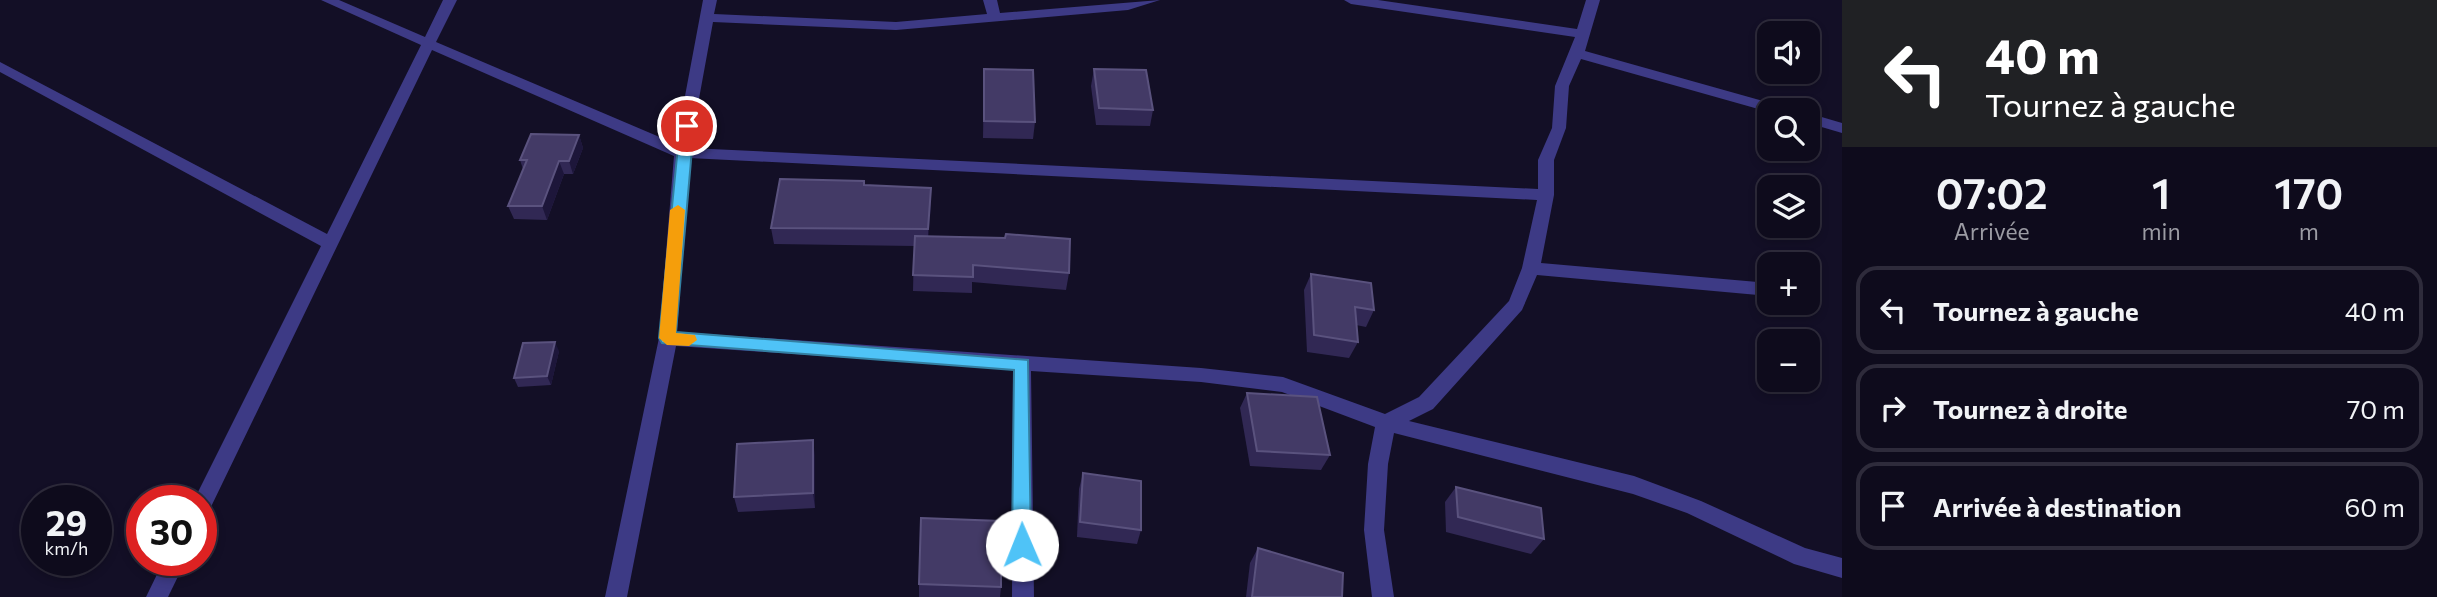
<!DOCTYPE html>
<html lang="fr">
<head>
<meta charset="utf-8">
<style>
  :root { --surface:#0e0b1c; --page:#171425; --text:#f1f3f6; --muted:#9b9ba3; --line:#2e2b3b }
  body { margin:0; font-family:Commissioner,sans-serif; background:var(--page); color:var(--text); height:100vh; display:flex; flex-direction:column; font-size:26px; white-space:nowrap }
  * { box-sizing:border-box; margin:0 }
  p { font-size:23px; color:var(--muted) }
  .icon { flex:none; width:38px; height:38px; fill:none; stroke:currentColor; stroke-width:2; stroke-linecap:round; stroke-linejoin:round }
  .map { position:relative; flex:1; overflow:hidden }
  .sheet { display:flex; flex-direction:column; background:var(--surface); width:595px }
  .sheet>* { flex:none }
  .banner { background:#202124; color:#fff; overflow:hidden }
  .fabs { position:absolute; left:1757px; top:21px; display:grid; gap:14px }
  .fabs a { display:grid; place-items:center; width:63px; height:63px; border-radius:14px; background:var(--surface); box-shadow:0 4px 10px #0003,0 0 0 2px var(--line); font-size:35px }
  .speed { position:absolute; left:21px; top:485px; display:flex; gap:14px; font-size:35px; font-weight:700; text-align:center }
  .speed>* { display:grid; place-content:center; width:91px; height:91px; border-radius:50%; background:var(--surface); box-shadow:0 4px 10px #0003,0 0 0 2px var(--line); line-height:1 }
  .speed small { font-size:18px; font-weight:400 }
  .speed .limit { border:10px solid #d22; background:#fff; color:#111 }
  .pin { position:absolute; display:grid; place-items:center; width:60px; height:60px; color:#fff; margin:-30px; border:4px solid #fff; border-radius:50%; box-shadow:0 2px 7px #0007 }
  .me { position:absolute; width:77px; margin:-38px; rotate:359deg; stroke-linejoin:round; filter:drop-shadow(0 0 5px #0008) }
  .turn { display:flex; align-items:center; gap:24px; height:147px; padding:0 28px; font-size:32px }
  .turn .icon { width:91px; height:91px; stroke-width:2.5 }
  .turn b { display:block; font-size:49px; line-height:60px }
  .eta { display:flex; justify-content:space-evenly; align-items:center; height:119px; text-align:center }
  .eta b { font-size:42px; font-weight:600; line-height:49px }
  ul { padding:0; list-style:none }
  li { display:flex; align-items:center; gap:21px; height:88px; margin:0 14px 10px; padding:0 14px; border:4px solid var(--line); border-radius:21px }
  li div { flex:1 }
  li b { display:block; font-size:26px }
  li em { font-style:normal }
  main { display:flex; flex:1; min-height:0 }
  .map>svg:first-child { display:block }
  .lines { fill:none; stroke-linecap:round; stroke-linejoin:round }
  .minor { fill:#3d3a85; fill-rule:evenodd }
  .wall { fill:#312854 }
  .shaded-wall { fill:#1d163a }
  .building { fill:#433a66; stroke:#5a527e; stroke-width:2 }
  .route { fill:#4fc3f7; stroke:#337fa1; stroke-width:2 }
  .slow { fill:#f59e0b }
</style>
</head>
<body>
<main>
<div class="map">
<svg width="1842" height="597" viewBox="0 0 1842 597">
  <rect width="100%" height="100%" fill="#130f26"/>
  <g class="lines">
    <!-- minor -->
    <g class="minor">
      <path d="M321 0H339L425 37 443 0H457L436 42 676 144 703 0H717L714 14 896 22 987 14 983 0H997L1000 13 1160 0 1128 10 896 30 713 22 690 148 1538 189V160L1552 128 1555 86 1575 37 1351 4 1344 0H1378L1577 29 1586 0H1600L1585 51 1784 107 1786 110 1769 112 1581 59 1569 86 1566 128 1554 160V195L1541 263 1769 283V296L1537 275 1522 310 1433 409 1409 421 1634 476 1701 501 1805 548 1842 558V578L1794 564 1687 513 1633 494 1394 433 1388 464 1384 530 1394 597H1372L1364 530 1368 464 1375 427 1282 392 1201 382 1031 371 1034 597H1012L1013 369 676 346 627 597H605L659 338 674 156 432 50 208 513 201 516V500H194L321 246 0 72V62L327 234 421 45ZM689 158 1537 200 1522 268 1509 301 1419 397 1385 414 1283 377 1201 368 677 332Z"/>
      <path d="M1808 113 1842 123V133L1808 123Z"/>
      <path d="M164 560H186L168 597H146Z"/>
    </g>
  </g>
  <!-- wall -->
  <g class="wall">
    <path d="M984 69 1035 122 1033 139 983 138Z"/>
    <path d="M1094 69 1153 110 1150 126 1096 125 1091 86Z"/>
    <path d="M579 135 583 148 573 174H564L547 220 514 219 508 206 523 169 520 160Z"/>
    <path d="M865 185 931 188 928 236 1069 273 1066 290 972 282V293L913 291 914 246 774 244 771 228Z"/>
    <path d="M1311 274 1374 310 1366 327 1356 325 1358 342 1349 358 1307 352 1304 290Z"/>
    <path d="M559 351 551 385 518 387 514 378Z"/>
    <path d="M1247 393 1330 455 1321 470 1250 466 1240 408Z"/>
    <path d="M815 455V508L738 512 734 497Z"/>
    <path d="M1083 473 1141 530 1137 544 1077 537 1079 489Z"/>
    <path d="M1456 487 1544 539 1531 554 1446 532 1445 502Z"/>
    <path d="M1258 548 1342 597H1246L1250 563Z"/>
    <path d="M919 584 1001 587 1000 597H919Z"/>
  </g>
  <!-- shaded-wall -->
  <g class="shaded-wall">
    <path d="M579 135 583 148 573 174 569 161Z"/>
    <path d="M559 161 564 174 547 220 542 206Z"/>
    <path d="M931 188V204L928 246V229Z"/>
    <path d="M555 342 559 351 551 385 547 376Z"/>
    <path d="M813 440 815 455V508L813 493Z"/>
  </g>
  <!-- building -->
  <g class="building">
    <path d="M984 69 1033 70 1035 122 984 121Z"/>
    <path d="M1094 69 1146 70 1153 110 1099 108Z"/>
    <path d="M531 134 579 135 569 161H559L542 206H508L527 160H520Z"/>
    <path d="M780 179 864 181V185L931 188 928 229 771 228Z"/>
    <path d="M1006 234 1070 239 1069 273 973 265V277L913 275 915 236 1005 238Z"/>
    <path d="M1311 274 1371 283 1374 310 1355 307 1358 342 1314 335Z"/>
    <path d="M555 342 547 376 514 378 523 343Z"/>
    <path d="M1247 393 1317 397 1330 455 1257 451Z"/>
    <path d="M813 440V493L734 497 737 444Z"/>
    <path d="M1083 473 1141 481V530L1080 522Z"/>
    <path d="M1456 487 1541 508 1544 539 1458 517Z"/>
    <path d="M921 518 1001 521V587L919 584Z"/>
    <path d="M1258 548 1343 573 1342 597H1252Z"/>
  </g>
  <!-- route -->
  <path class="route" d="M687 122 694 126 676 332 1028 360 1031 545 1029 551 1022 553 1015 551 1012 545 1014 370 662 343 659 338 680 126Z"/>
  <!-- slow -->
  <path class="slow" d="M678 205 685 210 676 333 695 335 697 340 689 346 667 345 659 338 670 210Z"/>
</svg>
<div class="fabs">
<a><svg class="icon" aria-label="sound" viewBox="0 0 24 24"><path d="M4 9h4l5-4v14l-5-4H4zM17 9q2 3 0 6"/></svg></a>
<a><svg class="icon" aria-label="search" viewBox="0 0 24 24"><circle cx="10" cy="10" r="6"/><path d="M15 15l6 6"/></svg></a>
<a><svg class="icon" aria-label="layers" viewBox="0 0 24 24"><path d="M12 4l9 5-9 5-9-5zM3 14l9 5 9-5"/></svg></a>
<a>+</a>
<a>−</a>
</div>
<div class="speed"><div>29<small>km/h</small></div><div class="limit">30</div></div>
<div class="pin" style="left:687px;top:126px;background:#d93025"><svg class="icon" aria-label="arrive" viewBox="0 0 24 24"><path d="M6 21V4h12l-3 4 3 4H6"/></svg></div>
<svg class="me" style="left:1022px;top:545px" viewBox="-20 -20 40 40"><circle r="19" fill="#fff"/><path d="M0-13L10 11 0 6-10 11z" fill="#4fc3f7"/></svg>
</div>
<section class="sheet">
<div class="banner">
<div class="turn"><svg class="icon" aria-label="left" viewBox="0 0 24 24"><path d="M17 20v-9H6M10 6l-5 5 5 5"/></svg><div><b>40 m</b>Tournez à gauche</div></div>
</div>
<div class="eta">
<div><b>07:02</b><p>Arrivée</p></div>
<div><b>1</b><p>min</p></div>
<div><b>170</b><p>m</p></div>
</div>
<ul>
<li><svg class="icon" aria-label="left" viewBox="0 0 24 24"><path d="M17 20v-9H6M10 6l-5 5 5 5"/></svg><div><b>Tournez à gauche</b></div><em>40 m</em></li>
<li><svg class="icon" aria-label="right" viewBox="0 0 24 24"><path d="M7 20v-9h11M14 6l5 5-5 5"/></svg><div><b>Tournez à droite</b></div><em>70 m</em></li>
<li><svg class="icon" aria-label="arrive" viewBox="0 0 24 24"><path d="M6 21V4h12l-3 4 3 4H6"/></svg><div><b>Arrivée à destination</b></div><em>60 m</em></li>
</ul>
</section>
</main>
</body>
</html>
